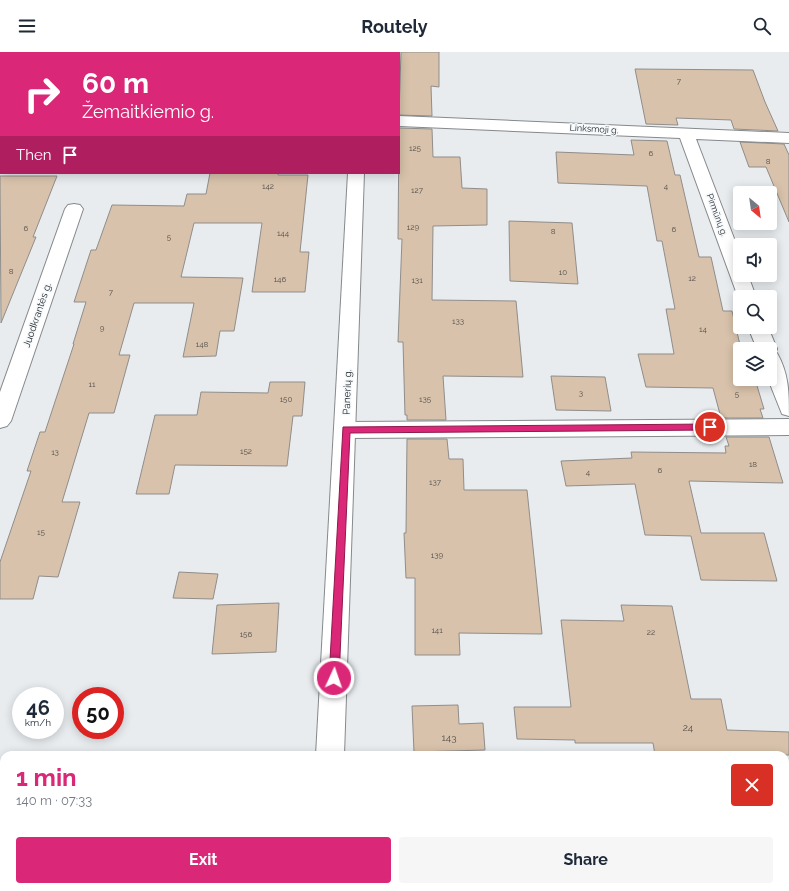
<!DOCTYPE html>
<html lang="en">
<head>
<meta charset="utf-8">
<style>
  :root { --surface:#fff; --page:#f6f6f7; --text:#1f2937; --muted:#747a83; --accent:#db2777 }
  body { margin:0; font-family:Raleway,sans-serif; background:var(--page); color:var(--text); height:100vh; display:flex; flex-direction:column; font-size:15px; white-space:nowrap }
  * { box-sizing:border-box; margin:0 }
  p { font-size:13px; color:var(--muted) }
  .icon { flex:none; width:22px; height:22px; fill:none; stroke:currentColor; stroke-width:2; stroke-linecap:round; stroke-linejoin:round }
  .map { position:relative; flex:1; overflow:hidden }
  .details { position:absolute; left:0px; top:699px; width:789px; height:140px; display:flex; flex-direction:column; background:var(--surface); border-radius:12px 12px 0 0; box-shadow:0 2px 10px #0003 }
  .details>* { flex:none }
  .hud { position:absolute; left:0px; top:0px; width:400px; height:122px; box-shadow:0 2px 10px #0003; background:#db2777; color:#fff; overflow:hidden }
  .needle { width:26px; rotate:151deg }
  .controls { position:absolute; left:733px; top:134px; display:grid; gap:8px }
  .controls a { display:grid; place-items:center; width:44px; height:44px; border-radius:4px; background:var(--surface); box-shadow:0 2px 10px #0003; font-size:20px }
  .speed { position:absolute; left:12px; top:635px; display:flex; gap:8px; font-size:20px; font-weight:700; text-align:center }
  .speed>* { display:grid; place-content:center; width:52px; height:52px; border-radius:50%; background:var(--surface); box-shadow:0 2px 10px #0003; line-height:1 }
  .speed small { font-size:10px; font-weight:400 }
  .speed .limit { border:6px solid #d22; background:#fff; color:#111 }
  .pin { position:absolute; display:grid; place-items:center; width:34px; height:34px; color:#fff; margin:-17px; border:2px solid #fff; border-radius:50%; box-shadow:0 1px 4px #0007 }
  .me { position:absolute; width:44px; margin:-22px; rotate:3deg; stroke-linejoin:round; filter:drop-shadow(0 0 3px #0008) }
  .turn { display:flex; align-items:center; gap:14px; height:84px; padding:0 16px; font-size:18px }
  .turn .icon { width:52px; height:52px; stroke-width:2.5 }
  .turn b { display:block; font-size:28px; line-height:34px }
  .then { display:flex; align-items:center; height:38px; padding:0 16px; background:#0003; gap:8px; font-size:15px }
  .round { display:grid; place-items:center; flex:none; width:42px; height:42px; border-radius:4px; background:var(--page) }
  .overview { display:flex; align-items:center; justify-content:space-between; height:68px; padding:0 16px }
  h1 { font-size:24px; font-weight:700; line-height:30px; color:var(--accent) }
  .button { display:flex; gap:8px; margin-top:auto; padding:8px 16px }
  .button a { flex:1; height:46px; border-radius:4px; background:var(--accent); color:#fff; font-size:16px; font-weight:700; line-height:46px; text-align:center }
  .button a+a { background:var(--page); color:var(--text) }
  header { display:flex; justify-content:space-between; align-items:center; height:52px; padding:0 16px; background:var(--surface); font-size:18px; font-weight:700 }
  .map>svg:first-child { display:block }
  .building { fill:#d8c2ab; stroke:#908d8a }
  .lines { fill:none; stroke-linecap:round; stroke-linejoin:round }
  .minor-casing { stroke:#85898b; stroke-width:2 }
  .major-casing { stroke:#85898b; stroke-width:2 }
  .minor { fill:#fff; fill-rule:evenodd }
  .major { fill:#fff; fill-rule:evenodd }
  .route { fill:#db2777; stroke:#8e194d }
  .labels { text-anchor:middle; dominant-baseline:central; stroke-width:3; stroke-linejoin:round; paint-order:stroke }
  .number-label { font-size:8px; fill:#534e4a }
  .far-street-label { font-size:9px; fill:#272829; stroke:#f5f9fc }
  .street-label { font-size:10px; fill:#272829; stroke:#f5f9fc }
  .near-number-label { font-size:10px; fill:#534e4a }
</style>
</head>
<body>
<header><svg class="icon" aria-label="menu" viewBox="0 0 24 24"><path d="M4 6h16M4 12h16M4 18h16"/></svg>Routely<svg class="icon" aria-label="search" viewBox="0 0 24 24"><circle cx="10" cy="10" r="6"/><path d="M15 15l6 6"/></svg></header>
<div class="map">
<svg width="789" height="839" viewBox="0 0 789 839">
  <rect width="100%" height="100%" fill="#e8ecef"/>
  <!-- building -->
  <g class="building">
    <path d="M401 0H439V35L431 34 432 64 399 63Z"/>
    <path d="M635 17 753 18 765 50 778 79 734 77 731 68 676 66 678 73 646 72Z"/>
    <path d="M399 76 432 77 433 105H460L462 136 487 137V173L433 174 432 248 516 249 523 325 443 324 446 368H407V363H405L403 290H398L402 187H398Z"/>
    <path d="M631 88 667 89 675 123H680L699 205H711L723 259H732L741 297H740V327H755L764 357H760L763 366H721L713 336 646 335 638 302H674L666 257H675L662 189H657L647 134 558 131 556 100 634 103Z"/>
    <path d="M740 90 784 92 789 103V170L766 115H749Z"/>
    <path d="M210 121H278V123H308L300 200H309L305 240H252L262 171H194L181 225 243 226 234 279H220L216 304 183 305 194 251H134L119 303H130L114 361H89L62 450H80L58 525 39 524 33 547H0V510L31 419H27L40 380H45L74 292H73L86 250H74L91 198H96L112 153 184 154 187 142H206Z"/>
    <path d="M0 124H57L33 185H36L1 271Z"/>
    <path d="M509 169 572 171 578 232 510 229Z"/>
    <path d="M551 324 605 325 611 359 556 358Z"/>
    <path d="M270 330H305L302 364H293L287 414 175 413 169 442H136L155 363H197L201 340 268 341Z"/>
    <path d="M726 385H769L783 431 689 429 701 481H764L777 529 701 528 691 484 645 483 635 432 566 434 561 409 632 406 631 400 726 401 725 394H729Z"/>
    <path d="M407 387H447L449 407H463L464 438H527L542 582 459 581 460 603H415V526H406L404 481H406Z"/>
    <path d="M179 520 218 522 213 547 173 546Z"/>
    <path d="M279 551 276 600 212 602 217 553Z"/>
    <path d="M621 553 672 554 691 647H721L727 678 789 680V703H655L653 691H575V688L517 687 514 655H571L561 568 624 569Z"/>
    <path d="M458 653 459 672 483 671 485 698 414 700 412 654Z"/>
  </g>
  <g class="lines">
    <!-- minor casing -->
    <g class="minor-casing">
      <g id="minor">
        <rect x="0" y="58" width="1" height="10"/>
        <path d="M399 64 789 81V91L696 87 740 202V223H748L756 245H740V249L738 245 680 86 399 74Z"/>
        <path d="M74 152 80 153 83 157 11 369 7 374 0 376V340L65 157 68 153Z"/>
        <path d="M748 275H768L777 297 775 301H777C789 322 789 341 789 364L782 362 768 327H770V297H757Z"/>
        <path d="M789 367V383L346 386 339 383 335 378 339 373 346 370Z"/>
      </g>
    </g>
    <!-- major casing -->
    <g class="major-casing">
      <g id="major">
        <rect x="355" y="0" width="14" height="1"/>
        <path d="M348 121H364L344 703H316Z"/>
        <rect x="309" y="835" width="30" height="4"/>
      </g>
    </g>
    <!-- minor -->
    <use href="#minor" class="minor"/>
    <!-- major -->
    <use href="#major" class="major"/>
  </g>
  <!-- route -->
  <path class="route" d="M710 372 714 375 710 378 350 381 339 626 338 629 334 630 330 629 329 626 343 375Z"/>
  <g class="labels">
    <!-- number labels -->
    <g class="number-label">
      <text x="679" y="29">7</text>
      <text x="415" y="96">125</text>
      <text x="651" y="101">6</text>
      <text x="768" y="109">8</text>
      <text x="268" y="134">142</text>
      <text x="666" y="134">4</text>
      <text x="417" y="138">127</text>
      <text x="413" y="175">129</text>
      <text x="26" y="176">6</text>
      <text x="674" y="177">6</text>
      <text x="553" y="179">8</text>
      <text x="283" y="181">144</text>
      <text x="169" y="185">5</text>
      <text x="11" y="219">8</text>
      <text x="563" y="220">10</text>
      <text x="692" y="226">12</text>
      <text x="280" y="227">146</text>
      <text x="417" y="228">131</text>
      <text x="111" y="240">7</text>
      <text x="458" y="269">133</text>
      <text x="102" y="276">9</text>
      <text x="703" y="277">14</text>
      <text x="202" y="292">148</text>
      <text x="92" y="332">11</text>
      <text x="581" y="341">3</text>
      <text x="737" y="342">5</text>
      <text x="286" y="347">150</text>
      <text x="425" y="347">135</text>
      <text x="246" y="399">152</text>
      <text x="55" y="400">13</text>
      <text x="753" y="412">18</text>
      <text x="660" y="418">6</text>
      <text x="588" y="420">4</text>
      <text x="435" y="430">137</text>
      <text x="41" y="480">15</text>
      <text x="437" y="503">139</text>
      <text x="437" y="578">141</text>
      <text x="651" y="580">22</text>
      <text x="246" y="582">156</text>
    </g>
    <!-- far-street labels -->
    <g class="far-street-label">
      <text transform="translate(594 77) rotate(3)">Linksmoji g.</text>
      <text transform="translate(717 163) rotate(70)">Pirmūnų g.</text>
    </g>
    <!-- street labels -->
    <g class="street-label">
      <text transform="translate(37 263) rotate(-71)">Juodkrantės g.</text>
      <text transform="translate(347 340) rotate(-88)">Panerių g.</text>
    </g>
    <!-- near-number labels -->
    <g class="near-number-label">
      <text x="688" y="675">24</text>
      <text x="449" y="685">143</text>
    </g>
  </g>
</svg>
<div class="controls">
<a><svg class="needle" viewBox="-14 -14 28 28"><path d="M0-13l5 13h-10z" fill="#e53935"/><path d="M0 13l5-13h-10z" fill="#747a83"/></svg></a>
<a><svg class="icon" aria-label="sound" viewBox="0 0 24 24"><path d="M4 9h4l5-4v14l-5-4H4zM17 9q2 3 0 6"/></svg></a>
<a><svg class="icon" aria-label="search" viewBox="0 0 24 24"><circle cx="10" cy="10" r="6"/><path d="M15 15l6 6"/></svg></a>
<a><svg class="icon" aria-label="layers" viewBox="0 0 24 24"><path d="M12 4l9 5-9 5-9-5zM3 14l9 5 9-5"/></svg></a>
</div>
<div class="speed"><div>46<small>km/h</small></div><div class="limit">50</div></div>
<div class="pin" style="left:710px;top:375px;background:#d93025"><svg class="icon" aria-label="arrive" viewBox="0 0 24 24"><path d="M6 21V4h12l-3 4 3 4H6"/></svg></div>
<svg class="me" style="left:334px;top:626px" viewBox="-20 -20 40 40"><circle r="17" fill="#db2777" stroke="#fff" stroke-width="3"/><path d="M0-11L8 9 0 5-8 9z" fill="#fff"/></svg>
<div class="hud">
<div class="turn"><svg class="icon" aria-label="right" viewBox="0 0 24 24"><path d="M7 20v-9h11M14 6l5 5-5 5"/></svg><div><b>60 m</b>Žemaitkiemio g.</div></div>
<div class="then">Then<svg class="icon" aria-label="arrive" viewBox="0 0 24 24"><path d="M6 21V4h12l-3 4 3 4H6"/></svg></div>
</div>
<section class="details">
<div class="overview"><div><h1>1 min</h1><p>140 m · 07:33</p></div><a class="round" style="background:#d93025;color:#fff"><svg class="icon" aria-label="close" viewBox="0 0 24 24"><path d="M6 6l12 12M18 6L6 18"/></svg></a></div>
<div class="button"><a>Exit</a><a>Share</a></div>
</section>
</div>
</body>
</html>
